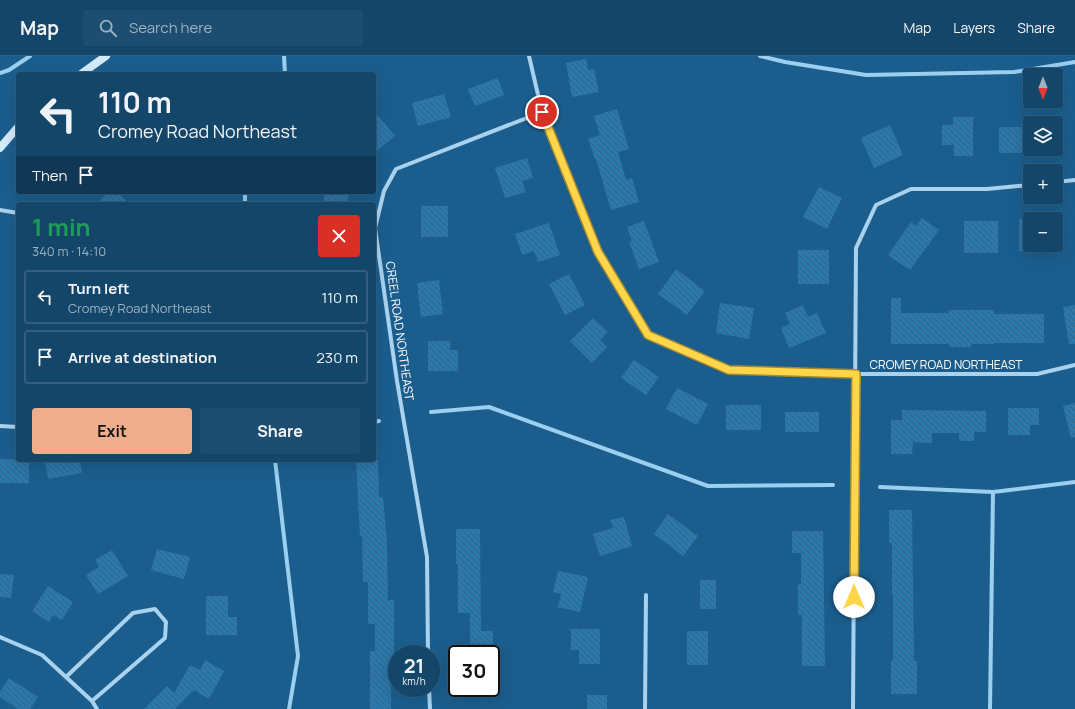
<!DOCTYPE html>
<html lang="en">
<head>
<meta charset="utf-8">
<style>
  :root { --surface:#14466a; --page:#1d4d70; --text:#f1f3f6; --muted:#9db1c1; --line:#335e7e; --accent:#eead8d }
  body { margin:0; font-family:Manrope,sans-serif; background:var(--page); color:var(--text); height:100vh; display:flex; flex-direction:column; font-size:15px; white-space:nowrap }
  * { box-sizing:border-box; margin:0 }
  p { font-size:13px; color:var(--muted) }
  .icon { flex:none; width:22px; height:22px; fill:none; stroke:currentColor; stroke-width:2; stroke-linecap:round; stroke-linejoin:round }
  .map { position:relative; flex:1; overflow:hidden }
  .panel { position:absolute; left:16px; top:146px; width:360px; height:260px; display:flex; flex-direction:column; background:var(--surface); border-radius:4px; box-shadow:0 4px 16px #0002,0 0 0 1px var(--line) }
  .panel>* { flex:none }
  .top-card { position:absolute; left:16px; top:16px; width:360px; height:122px; border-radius:4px; box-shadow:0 4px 16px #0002,0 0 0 1px var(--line); background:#14466a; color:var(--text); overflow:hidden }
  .needle { width:26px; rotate:180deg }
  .controls { position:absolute; left:1023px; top:12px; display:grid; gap:8px }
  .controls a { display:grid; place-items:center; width:40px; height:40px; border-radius:4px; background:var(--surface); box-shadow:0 4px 16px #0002,0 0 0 1px var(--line); font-size:20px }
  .speed { position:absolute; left:388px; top:589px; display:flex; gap:8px; font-size:20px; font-weight:700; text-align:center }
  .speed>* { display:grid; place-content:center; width:52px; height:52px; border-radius:50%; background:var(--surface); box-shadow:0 4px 16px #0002,0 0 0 1px var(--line); line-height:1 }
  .speed small { font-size:10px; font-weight:400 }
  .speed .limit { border:2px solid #111; border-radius:6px; background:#fff; color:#111 }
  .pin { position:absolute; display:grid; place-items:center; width:34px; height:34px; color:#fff; margin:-17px; border:2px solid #fff; border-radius:50%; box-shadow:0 1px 4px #0007 }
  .me { position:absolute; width:44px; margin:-22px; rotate:0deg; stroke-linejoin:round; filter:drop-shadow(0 0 3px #0008) }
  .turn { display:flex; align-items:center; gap:14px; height:84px; padding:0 16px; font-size:18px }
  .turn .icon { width:52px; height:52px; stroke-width:2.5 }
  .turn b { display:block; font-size:28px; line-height:34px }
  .then { display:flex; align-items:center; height:38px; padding:0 16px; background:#0003; gap:8px; font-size:15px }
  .round { display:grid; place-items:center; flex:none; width:42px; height:42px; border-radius:4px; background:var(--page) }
  .summary { display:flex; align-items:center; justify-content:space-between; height:68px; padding:0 16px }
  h1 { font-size:24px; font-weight:700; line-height:30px; color:#1e9e55 }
  .cta { display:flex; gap:8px; margin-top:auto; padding:8px 16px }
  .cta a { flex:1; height:46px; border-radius:4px; background:var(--accent); color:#111; font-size:16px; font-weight:700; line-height:46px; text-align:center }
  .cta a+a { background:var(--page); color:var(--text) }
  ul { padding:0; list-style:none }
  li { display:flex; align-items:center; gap:12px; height:54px; margin:0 8px 6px; padding:0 8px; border:2px solid var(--line); border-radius:4px }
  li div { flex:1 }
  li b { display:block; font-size:15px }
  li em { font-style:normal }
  header { display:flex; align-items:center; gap:24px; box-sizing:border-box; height:56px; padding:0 20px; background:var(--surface); border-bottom:1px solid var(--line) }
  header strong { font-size:19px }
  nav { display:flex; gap:22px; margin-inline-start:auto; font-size:14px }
  .search { width:280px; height:36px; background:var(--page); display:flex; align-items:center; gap:10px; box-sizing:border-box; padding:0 14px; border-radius:4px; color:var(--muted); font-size:15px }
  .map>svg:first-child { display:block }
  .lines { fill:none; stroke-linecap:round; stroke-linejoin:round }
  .stream { stroke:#9bcff0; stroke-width:4 }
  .building { fill:url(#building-back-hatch) }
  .street { stroke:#a8d2ee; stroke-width:4 }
  .secondary { stroke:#d5eafa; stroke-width:8 }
  .route-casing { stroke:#a68a30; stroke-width:10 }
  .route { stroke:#ffd54a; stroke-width:7 }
  .labels { text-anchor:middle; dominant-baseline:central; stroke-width:4; stroke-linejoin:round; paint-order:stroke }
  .street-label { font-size:12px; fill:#fff; stroke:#1b5e8e }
</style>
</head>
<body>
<header>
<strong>Map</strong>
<div class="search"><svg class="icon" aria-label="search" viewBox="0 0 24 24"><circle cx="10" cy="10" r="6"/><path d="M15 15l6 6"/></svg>Search here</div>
<nav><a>Map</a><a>Layers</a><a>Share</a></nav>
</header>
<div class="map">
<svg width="1075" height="653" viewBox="0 0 1075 653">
  <defs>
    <pattern id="building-back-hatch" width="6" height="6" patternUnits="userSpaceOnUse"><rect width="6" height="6" fill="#2a78ac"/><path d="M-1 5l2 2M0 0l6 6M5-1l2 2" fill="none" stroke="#3b627c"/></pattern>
  </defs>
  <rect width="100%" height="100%" fill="#1b5e8e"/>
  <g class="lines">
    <!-- stream -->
    <g class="stream">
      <path d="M284 0 285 18"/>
      <path d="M760 0 785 6 866 19 1014 16 1075 6"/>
      <path d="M0 17 9 14 30 0"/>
      <path d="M245 136V148"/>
      <path d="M431 356 489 351 708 430 833 429"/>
      <path d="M374 366 379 365"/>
      <path d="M275 404 298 600 289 653"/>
      <path d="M880 431 993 436 1075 426"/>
      <path d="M990 653 993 436"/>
    </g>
  </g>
  <!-- building -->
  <g class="building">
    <path d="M586 3 588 14 594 13 599 36 572 41 566 7Z"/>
    <path d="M498 22 504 39 475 50 468 33Z"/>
    <path d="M444 38 451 61 418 70 412 47Z"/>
    <path d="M617 53 629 93 618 96 626 124 632 122 639 146 611 154 596 103H595L588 83 600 79 594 60Z"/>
    <path d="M374 55 395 80 374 97Z"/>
    <path d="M953 61H973V100H954V89H942V69H953Z"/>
    <path d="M890 69 903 99 874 112 861 82Z"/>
    <path d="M999 71H1022V76H1030V97H999Z"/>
    <path d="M527 102 533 122 522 125 526 136 505 142 495 112Z"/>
    <path d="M819 131 842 142 827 173 803 161Z"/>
    <path d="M108 136H117L129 148H96Z"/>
    <path d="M325 136H349L347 148H323Z"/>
    <rect x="421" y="150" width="27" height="31"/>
    <path d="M922 162 939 174 910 214 888 199 911 166 916 170Z"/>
    <rect x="1019" y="163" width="11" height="32"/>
    <path d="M644 165 659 206 639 213 629 186 632 185 627 171Z"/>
    <rect x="964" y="165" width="34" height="32"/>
    <path d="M549 167 560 199 538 206 534 195 522 199 515 178Z"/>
    <rect x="798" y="194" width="31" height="34"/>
    <path d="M676 213 705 235 687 259 658 238Z"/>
    <path d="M569 218 585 249 565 259 549 228Z"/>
    <path d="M439 224 443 258 421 261 417 227Z"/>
    <path d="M891 242H901V257H949V254H994V258H1044V287H994V288H971V291H949V288H891Z"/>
    <path d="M720 247 754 252 749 283 716 277Z"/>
    <path d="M803 249 808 261 817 257 826 277 789 292 781 272 790 268 785 257Z"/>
    <path d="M1075 249V288H1069L1063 251Z"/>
    <path d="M593 262 608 276 600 284 607 291 592 307 570 285Z"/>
    <path d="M428 285H450V294H458V315H428Z"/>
    <path d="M634 304 659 321 646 339 621 322Z"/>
    <path d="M677 332 708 348 697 369 666 353Z"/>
    <path d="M1075 347V381L1071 382 1063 350Z"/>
    <rect x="726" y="349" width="35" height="25"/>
    <path d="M1008 352H1039V369H1030V379H1008Z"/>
    <path d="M902 354 986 355V376H974V385H959V377H932V387L913 386 912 398H891V364H902Z"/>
    <rect x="785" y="356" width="34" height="20"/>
    <path d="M0 403 29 404V427H0Z"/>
    <path d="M45 404H80L82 417 48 423Z"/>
    <path d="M356 404H378L379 441H383L387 487 388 544H394V629H391V653H370V595H375V568H368V526H363L362 480H360Z"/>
    <path d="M889 454H912L914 605H917V638H891V605H893V540H892V487H889Z"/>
    <path d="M668 458 698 480 683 500 654 478Z"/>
    <path d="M624 461 632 490 600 500 593 478 613 472 610 464Z"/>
    <path d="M456 473H480L481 575H493V598H470V557H458V508H456Z"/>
    <path d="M792 475H823L825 610H802V559H798V528H801V497H792Z"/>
    <path d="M157 493 190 501 184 523 151 514Z"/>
    <path d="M112 494 128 520 98 538 86 519 99 511 95 504Z"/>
    <path d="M558 515 588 521 580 556 558 551 561 538 553 536Z"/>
    <path d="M0 518 14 519 11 542 0 541Z"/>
    <rect x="700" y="524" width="16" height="29"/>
    <path d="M48 530 73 546 62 564 53 559 49 566 32 555Z"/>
    <path d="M206 540H228V561H237V579H206Z"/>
    <path d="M571 573H600V608H579V594H571Z"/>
    <rect x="687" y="575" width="21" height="34"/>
    <path d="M205 604 224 615 209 643 194 634 175 653H144L167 630 174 637 190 609 200 614Z"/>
    <path d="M9 622 38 641 30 653H18L0 641V636Z"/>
    <rect x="587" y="639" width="20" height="14"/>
  </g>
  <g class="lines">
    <!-- street -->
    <g class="street">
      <path d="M529 0 542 56 598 196 648 279 729 315 856 318H1037L1075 309"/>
      <path d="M1056 126 1075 124"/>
      <path d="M0 154 18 157"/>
      <path d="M0 370 18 371"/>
      <path d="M0 581 42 599 92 645 97 653"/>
      <path d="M428 598 427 501 397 325 375 172 384 135 396 113 542 56"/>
      <path d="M66 621 133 557 155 553 166 566 165 582 92 645"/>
      <path d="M429 632 430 653"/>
      <path d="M645 653 646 539"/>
      <path d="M853 653 856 192 876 149 911 133H987L1030 129"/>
    </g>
    <!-- secondary -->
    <g class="secondary">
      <path d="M81 18 106 0"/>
      <path d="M0 92 18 71"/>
    </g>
  </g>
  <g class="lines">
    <!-- route casing -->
    <g class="route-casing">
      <path id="route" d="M542 56 598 196 648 279 729 314 856 318 854 541"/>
    </g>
    <!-- route -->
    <use href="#route" class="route"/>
  </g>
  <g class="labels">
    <!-- street labels -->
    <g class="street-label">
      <text transform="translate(400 275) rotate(82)">CREEL ROAD NORTHEAST</text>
      <text x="946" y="308">CROMEY ROAD NORTHEAST</text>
    </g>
  </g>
</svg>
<div class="controls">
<a><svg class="needle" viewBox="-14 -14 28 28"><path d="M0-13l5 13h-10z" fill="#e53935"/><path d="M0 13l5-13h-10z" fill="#9db1c1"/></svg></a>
<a><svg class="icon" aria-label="layers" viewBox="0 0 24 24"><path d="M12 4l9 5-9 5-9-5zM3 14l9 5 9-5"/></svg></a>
<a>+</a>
<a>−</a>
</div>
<div class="speed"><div>21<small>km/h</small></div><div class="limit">30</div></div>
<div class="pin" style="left:542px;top:56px;background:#d93025"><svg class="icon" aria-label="arrive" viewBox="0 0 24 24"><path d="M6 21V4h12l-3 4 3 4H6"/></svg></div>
<svg class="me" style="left:854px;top:541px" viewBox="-20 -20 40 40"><circle r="19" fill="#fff"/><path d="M0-13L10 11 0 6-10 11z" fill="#ffd54a"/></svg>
<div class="top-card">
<div class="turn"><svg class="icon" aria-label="left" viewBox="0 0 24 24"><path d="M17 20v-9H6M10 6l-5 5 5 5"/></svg><div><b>110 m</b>Cromey Road Northeast</div></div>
<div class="then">Then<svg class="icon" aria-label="arrive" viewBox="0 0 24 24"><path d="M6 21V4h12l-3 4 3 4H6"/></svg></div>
</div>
<section class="panel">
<div class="summary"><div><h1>1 min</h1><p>340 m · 14:10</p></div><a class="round" style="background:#d93025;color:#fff"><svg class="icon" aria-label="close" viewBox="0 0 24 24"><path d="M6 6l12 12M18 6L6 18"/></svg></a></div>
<ul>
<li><svg class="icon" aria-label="left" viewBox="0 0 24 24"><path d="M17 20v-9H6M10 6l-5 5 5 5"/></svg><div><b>Turn left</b><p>Cromey Road Northeast</p></div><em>110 m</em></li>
<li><svg class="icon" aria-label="arrive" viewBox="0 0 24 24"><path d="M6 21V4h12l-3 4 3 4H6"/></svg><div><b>Arrive at destination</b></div><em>230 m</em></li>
</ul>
<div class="cta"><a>Exit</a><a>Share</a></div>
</section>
</div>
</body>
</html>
